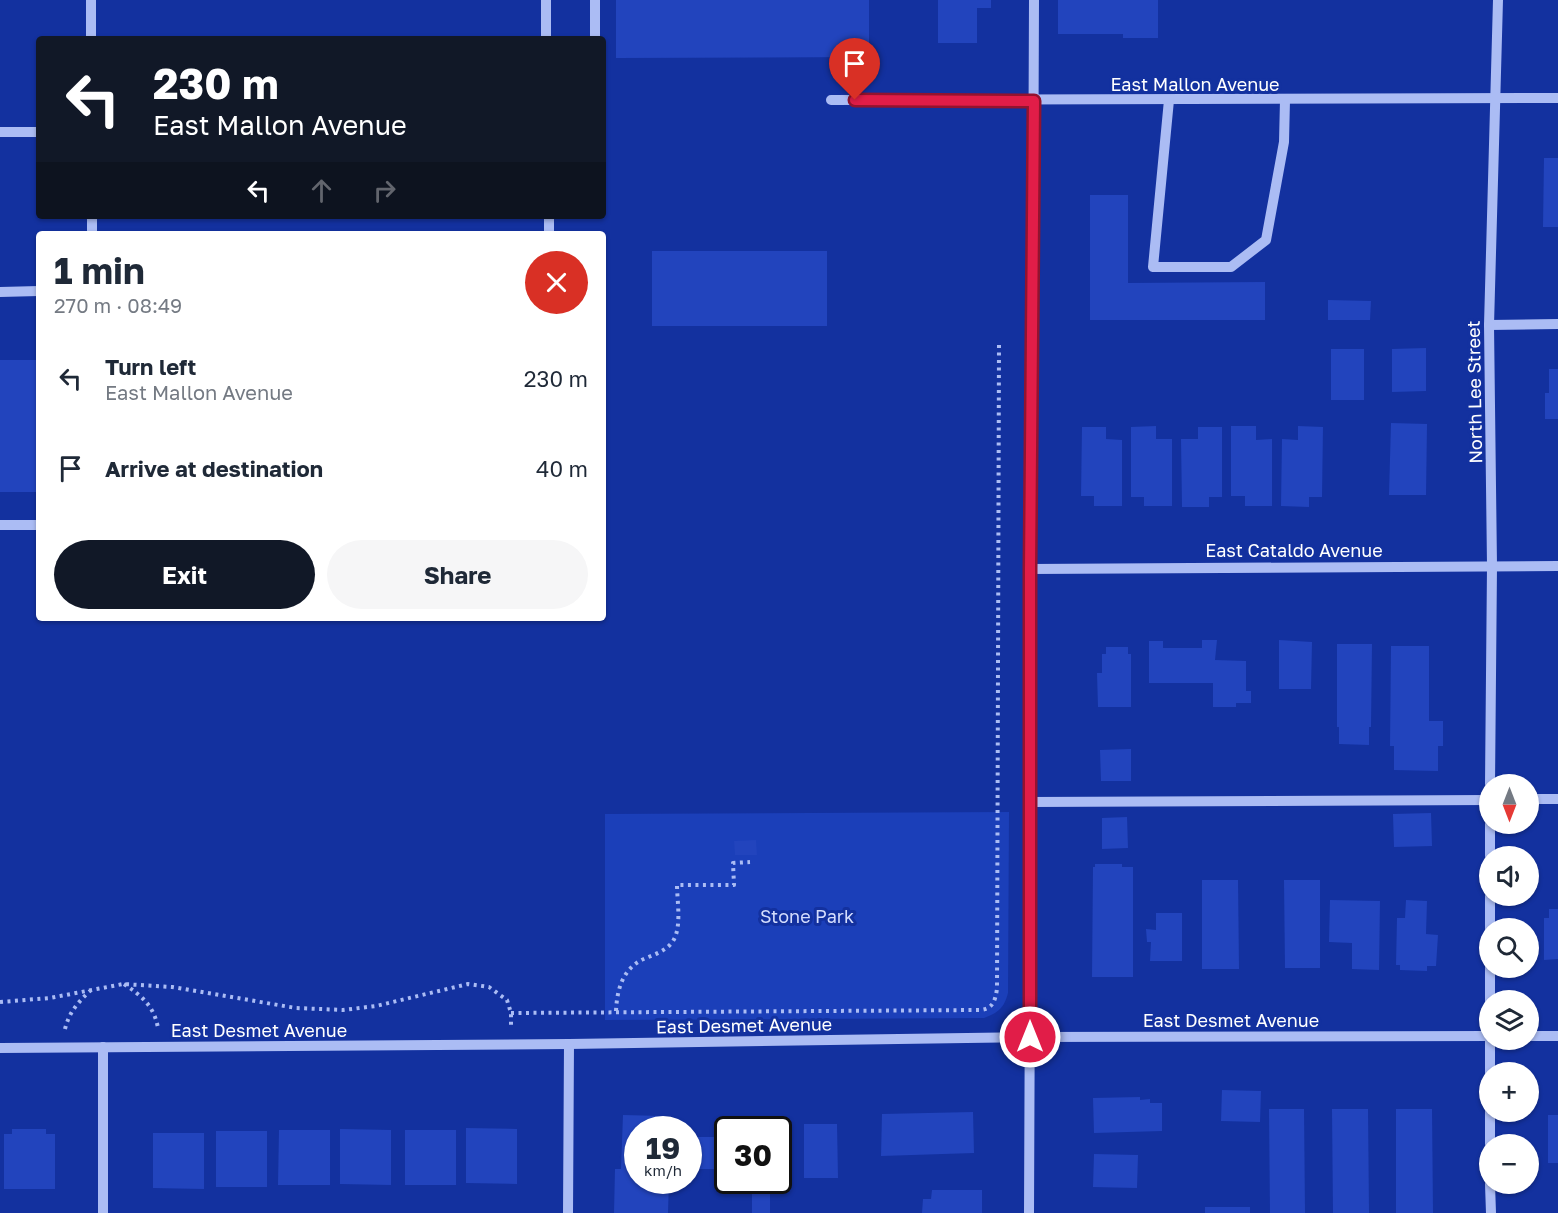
<!DOCTYPE html>
<html lang="en">
<head>
<meta charset="utf-8">
<style>
  :root { --surface:#fff; --page:#f6f6f7; --text:#1f2937; --muted:#747a83; --accent:#111827 }
  body { margin:0; font-family:"Golos Text",sans-serif; background:var(--page); color:var(--text); height:100vh; display:flex; flex-direction:column; font-size:22px; white-space:nowrap }
  * { box-sizing:border-box; margin:0 }
  p { font-size:20px; color:var(--muted) }
  .icon { flex:none; width:33px; height:33px; fill:none; stroke:currentColor; stroke-width:2; stroke-linecap:round; stroke-linejoin:round }
  .map { position:relative; flex:1; overflow:hidden }
  .sheet { position:absolute; left:36px; top:231px; width:570px; height:390px; display:flex; flex-direction:column; background:var(--surface); border-radius:6px; box-shadow:0 2px 4px #0004 }
  .sheet>* { flex:none }
  .top-card { position:absolute; left:36px; top:36px; width:570px; height:183px; border-radius:6px; box-shadow:0 2px 4px #0004; background:#111827; color:#fff; overflow:hidden }
  .needle { width:39px; rotate:180deg }
  .tools { position:absolute; left:1479px; top:774px; display:grid; gap:12px }
  .tools a { display:grid; place-items:center; width:60px; height:60px; border-radius:50%; background:var(--surface); box-shadow:0 2px 4px #0004; font-size:30px }
  .speed { position:absolute; left:624px; top:1116px; display:flex; gap:12px; font-size:30px; font-weight:700; text-align:center }
  .speed>* { display:grid; place-content:center; width:78px; height:78px; border-radius:50%; background:var(--surface); box-shadow:0 2px 4px #0004; line-height:1 }
  .speed small { font-size:15px; font-weight:400 }
  .speed .limit { border:3px solid #111; border-radius:9px; background:#fff; color:#111 }
  .pin { position:absolute; display:grid; place-items:center; width:51px; height:51px; color:#fff; margin:-62px -26px; border-radius:50% 50% 50% 0; rotate:-45deg; box-shadow:0 0 6px #0007 }
  .pin .icon { rotate:45deg }
  .me { position:absolute; width:66px; margin:-33px; rotate:0deg; stroke-linejoin:round; filter:drop-shadow(0 0 4px #0008) }
  .turn { display:flex; align-items:center; gap:21px; height:126px; padding:0 18px; font-size:27px }
  .turn .icon { width:78px; height:78px; stroke-width:2.5 }
  .turn b { display:block; font-size:42px; line-height:51px }
  .lanes { display:flex; align-items:center; height:57px; padding:0 18px; background:#0003; justify-content:center; gap:30px; direction:ltr }
  .lanes .off { opacity:.35 }
  .round { display:grid; place-items:center; flex:none; width:63px; height:63px; border-radius:32px; background:var(--page) }
  .head { display:flex; align-items:center; justify-content:space-between; height:102px; padding:0 18px }
  h1 { font-size:36px; font-weight:700; line-height:45px }
  .cta { display:flex; gap:12px; margin-top:auto; padding:12px 18px }
  .cta a { flex:1; height:69px; border-radius:36px; background:var(--accent); color:#fff; font-size:24px; font-weight:700; line-height:69px; text-align:center }
  .cta a+a { background:var(--page); color:var(--text) }
  ul { padding:0; list-style:none }
  li { display:flex; align-items:center; gap:18px; height:90px; padding:0 18px }
  li div { flex:1 }
  li b { display:block; font-size:22px }
  li em { font-style:normal }
  .map>svg:first-child { display:block }
  .green { fill:#1b3fb9 }
  .building { fill:#2244bd }
  .lines { fill:none; stroke-linecap:round; stroke-linejoin:round }
  .path { stroke:#abbcf4; stroke-width:4; stroke-dasharray:3 4.5; stroke-linecap:butt }
  .minor { stroke:#abbcf4; stroke-width:10 }
  .route-casing { stroke:#92132f; stroke-width:15 }
  .route { stroke:#e11d48; stroke-width:10 }
  .labels { text-anchor:middle; dominant-baseline:central; stroke-width:6; stroke-linejoin:round; paint-order:stroke }
  .street-label { font-size:18px; fill:#fff; stroke:#13319f }
  .park-label { font-size:18px; fill:#d4ddfd; stroke:#13319f }
</style>
</head>
<body>
<div class="map">
<svg width="1558" height="1213" viewBox="0 0 1558 1213">
  <rect width="100%" height="100%" fill="#13319f"/>
  <!-- green -->
  <path class="green" d="M1009 812 1008 993C1004 1008 998 1013 984 1018L605 1020V814Z"/>
  <!-- building -->
  <g class="building">
    <path d="M616 0H869V57L616 58Z"/>
    <path d="M938 0H991V8H977V43H938Z"/>
    <path d="M1058 0H1158V38H1123V34H1058Z"/>
    <path d="M1544 158H1558V227H1543Z"/>
    <path d="M1090 195H1128V283L1265 282V320H1090Z"/>
    <rect x="652" y="251" width="175" height="75"/>
    <path d="M1328 300 1371 301 1370 320H1328Z"/>
    <path d="M1426 348V391L1392 392V349Z"/>
    <rect x="1331" y="349" width="33" height="51"/>
    <rect x="0" y="360" width="39" height="132"/>
    <path d="M1549 369H1558V419H1545V393H1549Z"/>
    <path d="M1391 423 1427 424 1426 495H1389Z"/>
    <path d="M1156 426V439H1172V506H1144V497H1131V427Z"/>
    <path d="M1231 426H1256V440L1272 439V506H1245V496H1231Z"/>
    <path d="M1298 426 1323 427 1322 497H1309V507L1281 506 1282 439 1298 440Z"/>
    <path d="M1082 427H1106V439L1122 440V506H1094V496H1081Z"/>
    <path d="M1198 427H1222V497H1209V507H1182L1181 439H1198Z"/>
    <path d="M1202 640H1217L1215 660 1246 661V691H1251V703H1236V707H1213V683H1149V641H1163V648H1202Z"/>
    <path d="M1279 640 1312 642 1311 689H1279Z"/>
    <path d="M1337 644H1372L1371 727H1369V745L1339 744V727H1337Z"/>
    <path d="M1391 646H1429V721H1443V746H1438V771L1394 770V746H1390Z"/>
    <path d="M1106 647H1128V654H1131V707H1098L1097 673H1102V654H1106Z"/>
    <path d="M1131 749V781H1101L1100 750Z"/>
    <path d="M1431 813 1432 846 1394 847 1393 814Z"/>
    <path d="M1127 817 1128 848 1102 849V818Z"/>
    <path d="M756 840 757 855H735L734 841Z"/>
    <path d="M1095 864H1122V867H1133V977H1092L1093 867H1095Z"/>
    <path d="M1202 880H1238L1239 969H1202Z"/>
    <path d="M1284 880H1320V968H1285Z"/>
    <path d="M1330 900 1380 901 1379 970 1352 969V943L1329 942Z"/>
    <path d="M1406 900 1427 901 1426 934 1438 935 1436 966H1427V971L1400 970V965H1396L1397 918H1405Z"/>
    <path d="M1549 909H1558V959L1544 960V918H1549Z"/>
    <path d="M1156 913H1182V961H1150L1151 942H1147L1146 929 1156 930Z"/>
    <path d="M1222 1090 1261 1091 1260 1122 1221 1121Z"/>
    <path d="M1140 1097V1100L1150 1099V1103H1162V1131L1094 1133 1093 1098Z"/>
    <path d="M1269 1109H1304L1305 1213H1270Z"/>
    <path d="M1332 1109H1368L1369 1213H1333Z"/>
    <path d="M1396 1109H1432L1433 1213H1396Z"/>
    <path d="M973 1112 974 1153 881 1156 882 1114Z"/>
    <path d="M623 1115 662 1116V1130H638V1180H669L668 1213H614L615 1169H621Z"/>
    <rect x="1548" y="1115" width="10" height="48"/>
    <path d="M804 1124H837L838 1178H804Z"/>
    <path d="M466 1128 517 1129V1184L466 1183Z"/>
    <path d="M12 1129H46V1134H55V1189H4V1134H12Z"/>
    <path d="M340 1129 391 1130V1185L340 1184Z"/>
    <path d="M279 1130H330V1185H278Z"/>
    <rect x="405" y="1130" width="51" height="55"/>
    <rect x="216" y="1131" width="51" height="56"/>
    <path d="M153 1133H204V1189L153 1188Z"/>
    <path d="M688 1137H727V1155H723V1169H688Z"/>
    <path d="M1094 1154 1138 1155 1137 1188 1093 1187Z"/>
    <path d="M741 1180H770V1213H752V1194H741Z"/>
    <path d="M932 1190H982V1213H922L923 1199H931Z"/>
    <rect x="1205" y="1207" width="45" height="6"/>
  </g>
  <g class="lines">
    <!-- path -->
    <g class="path">
      <path d="M124 984C142 996 154 1006 158 1028"/>
      <path d="M0 1002 50 998 123 984 172 987 296 1008 343 1010 376 1006 468 984 489 987 507 1000 511 1013V1026"/>
      <path d="M616 1011C617 989 623 967 646 958 656 954 667 950 673 941 682 927 677 901 677 885H734L733 863 750 862"/>
      <path d="M511 1013 980 1010C993 1009 995 1001 997 989L999 343"/>
      <path d="M65 1029C69 1013 77 1003 90 991"/>
    </g>
    <!-- minor -->
    <g class="minor">
      <path d="M91 0V39"/>
      <path d="M546 0V39"/>
      <path d="M595 0V39"/>
      <path d="M831 100 1558 98"/>
      <path d="M1169 100 1153 267H1231L1266 240 1284 142 1285 100"/>
      <path d="M0 132H39"/>
      <path d="M549 216V234"/>
      <path d="M92 234V216"/>
      <path d="M0 292 39 291"/>
      <path d="M1489 325 1558 324"/>
      <path d="M0 525H39"/>
      <path d="M1030 569 1558 566"/>
      <path d="M1490 784 1492 566 1489 325 1498 0"/>
      <path d="M1528 799H1558"/>
      <path d="M1030 802 1490 800"/>
      <path d="M1490 856V824"/>
      <path d="M1490 896V1144"/>
      <path d="M1528 1036H1558"/>
      <path d="M0 1048 569 1044 1030 1037 1490 1036"/>
      <path d="M1490 1184 1491 1213"/>
      <path d="M103 1213V1047"/>
      <path d="M568 1213 569 1044"/>
      <path d="M1029 1213 1034 0"/>
    </g>
  </g>
  <g class="lines">
    <!-- route casing -->
    <g class="route-casing">
      <path id="route" d="M855 100 1034 101 1030 568V1037"/>
    </g>
    <!-- route -->
    <use href="#route" class="route"/>
  </g>
  <g class="labels">
    <!-- street labels -->
    <g class="street-label">
      <text x="1195" y="84">East Mallon Avenue</text>
      <text transform="translate(1474 392) rotate(-91)">North Lee Street</text>
      <text x="1294" y="550">East Cataldo Avenue</text>
      <text x="1231" y="1020">East Desmet Avenue</text>
      <text transform="translate(744 1025) rotate(-1)">East Desmet Avenue</text>
      <text x="259" y="1030">East Desmet Avenue</text>
    </g>
    <!-- park labels -->
    <g class="park-label">
      <text x="807" y="916">Stone Park</text>
    </g>
  </g>
</svg>
<div class="tools">
<a><svg class="needle" viewBox="-14 -14 28 28"><path d="M0-13l5 13h-10z" fill="#e53935"/><path d="M0 13l5-13h-10z" fill="#747a83"/></svg></a>
<a><svg class="icon" aria-label="sound" viewBox="0 0 24 24"><path d="M4 9h4l5-4v14l-5-4H4zM17 9q2 3 0 6"/></svg></a>
<a><svg class="icon" aria-label="search" viewBox="0 0 24 24"><circle cx="10" cy="10" r="6"/><path d="M15 15l6 6"/></svg></a>
<a><svg class="icon" aria-label="layers" viewBox="0 0 24 24"><path d="M12 4l9 5-9 5-9-5zM3 14l9 5 9-5"/></svg></a>
<a>+</a>
<a>−</a>
</div>
<div class="speed"><div>19<small>km/h</small></div><div class="limit">30</div></div>
<div class="pin" style="left:855px;top:100px;background:#d93025"><svg class="icon" aria-label="arrive" viewBox="0 0 24 24"><path d="M6 21V4h12l-3 4 3 4H6"/></svg></div>
<svg class="me" style="left:1030px;top:1037px" viewBox="-20 -20 40 40"><circle r="17" fill="#e11d48" stroke="#fff" stroke-width="3"/><path d="M0-11L8 9 0 5-8 9z" fill="#fff"/></svg>
<div class="top-card">
<div class="turn"><svg class="icon" aria-label="left" viewBox="0 0 24 24"><path d="M17 20v-9H6M10 6l-5 5 5 5"/></svg><div><b>230 m</b>East Mallon Avenue</div></div>
<div class="lanes"><svg class="icon" aria-label="left" viewBox="0 0 24 24"><path d="M17 20v-9H6M10 6l-5 5 5 5"/></svg><svg class="icon off" aria-label="ahead" viewBox="0 0 24 24"><path d="M12 20V5M6 11l6-6 6 6"/></svg><svg class="icon off" aria-label="right" viewBox="0 0 24 24"><path d="M7 20v-9h11M14 6l5 5-5 5"/></svg></div>
</div>
<section class="sheet">
<div class="head"><div><h1>1 min</h1><p>270 m · 08:49</p></div><a class="round" style="background:#d93025;color:#fff"><svg class="icon" aria-label="close" viewBox="0 0 24 24"><path d="M6 6l12 12M18 6L6 18"/></svg></a></div>
<ul>
<li><svg class="icon" aria-label="left" viewBox="0 0 24 24"><path d="M17 20v-9H6M10 6l-5 5 5 5"/></svg><div><b>Turn left</b><p>East Mallon Avenue</p></div><em>230 m</em></li>
<li><svg class="icon" aria-label="arrive" viewBox="0 0 24 24"><path d="M6 21V4h12l-3 4 3 4H6"/></svg><div><b>Arrive at destination</b></div><em>40 m</em></li>
</ul>
<div class="cta"><a>Exit</a><a>Share</a></div>
</section>
</div>
</body>
</html>
